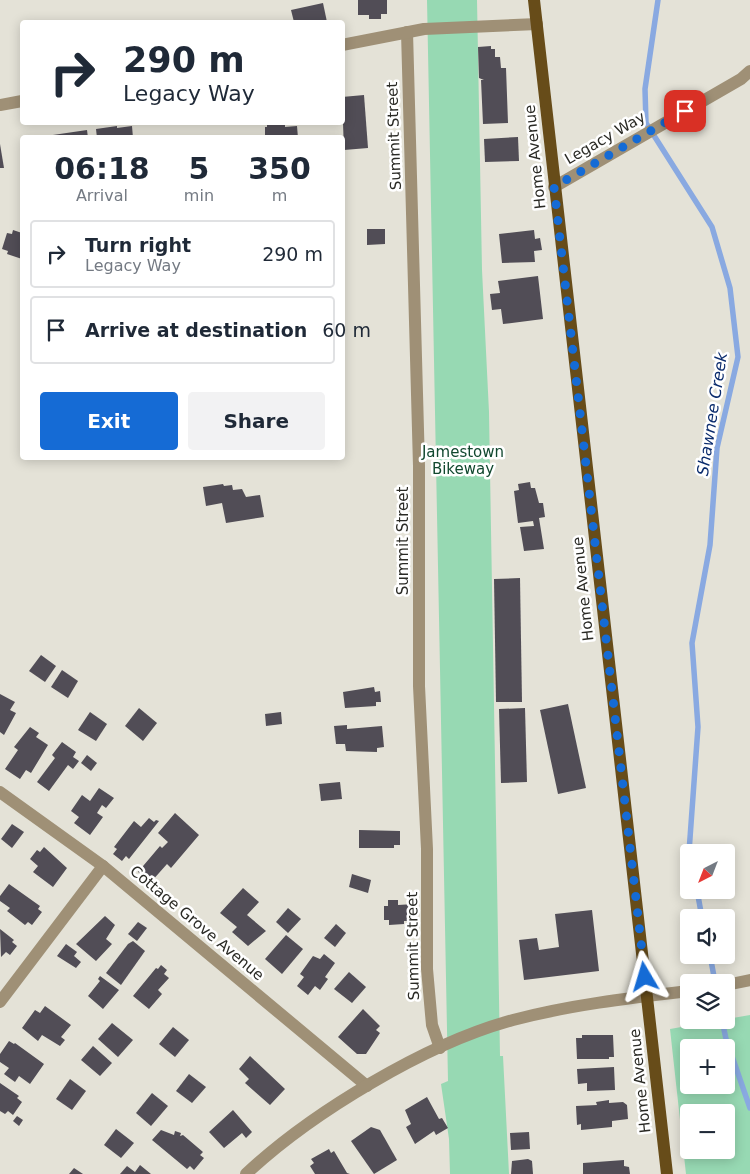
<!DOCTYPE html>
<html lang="en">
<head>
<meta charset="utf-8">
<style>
  :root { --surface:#fff; --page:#f2f2f3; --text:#1f2937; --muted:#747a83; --line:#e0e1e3; --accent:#156bd5 }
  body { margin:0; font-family:"DejaVu Sans",sans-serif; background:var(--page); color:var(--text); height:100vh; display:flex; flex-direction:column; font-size:19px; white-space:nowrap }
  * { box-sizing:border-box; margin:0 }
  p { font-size:16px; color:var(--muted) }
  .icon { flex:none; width:28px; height:28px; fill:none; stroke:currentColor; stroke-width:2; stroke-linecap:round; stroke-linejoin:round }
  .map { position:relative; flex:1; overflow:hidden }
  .sheet { position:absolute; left:20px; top:135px; width:325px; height:325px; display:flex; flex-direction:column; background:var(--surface); border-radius:5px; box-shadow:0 2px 12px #0003 }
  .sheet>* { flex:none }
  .top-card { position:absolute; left:20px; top:20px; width:325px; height:105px; border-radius:5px; box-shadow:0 2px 12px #0003; background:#fff; color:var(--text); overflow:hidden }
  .needle { width:32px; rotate:222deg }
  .buttons { position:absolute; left:680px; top:844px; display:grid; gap:10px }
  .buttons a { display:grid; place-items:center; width:55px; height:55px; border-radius:5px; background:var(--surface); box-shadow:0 2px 12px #0003; font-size:25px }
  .pin { position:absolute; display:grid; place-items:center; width:42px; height:42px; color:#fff; margin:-21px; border-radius:10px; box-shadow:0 2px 8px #0006 }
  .me { position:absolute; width:55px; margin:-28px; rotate:353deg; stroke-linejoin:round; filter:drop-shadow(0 0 4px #0008) }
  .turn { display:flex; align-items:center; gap:18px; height:105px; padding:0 20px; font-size:22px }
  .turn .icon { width:65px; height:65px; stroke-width:2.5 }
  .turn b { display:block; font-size:35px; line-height:42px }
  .eta { display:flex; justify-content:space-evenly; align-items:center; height:85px; text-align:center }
  .eta b { font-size:30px; font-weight:600; line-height:35px }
  .button { display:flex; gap:10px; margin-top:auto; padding:10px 20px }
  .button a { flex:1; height:58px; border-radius:5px; background:var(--accent); color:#fff; font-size:20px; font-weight:600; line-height:58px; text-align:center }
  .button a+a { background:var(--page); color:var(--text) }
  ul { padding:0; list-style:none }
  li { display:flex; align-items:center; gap:15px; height:68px; margin:0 10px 8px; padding:0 10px; border:2px solid var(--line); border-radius:5px }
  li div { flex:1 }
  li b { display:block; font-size:19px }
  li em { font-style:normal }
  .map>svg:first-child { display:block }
  .green { fill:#97d9b3; fill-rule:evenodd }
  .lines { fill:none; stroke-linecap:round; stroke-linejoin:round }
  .stream { stroke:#89a9e1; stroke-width:5.5 }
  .building { fill:#514d56 }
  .minor { stroke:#9f9076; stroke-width:12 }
  .primary { stroke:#674c19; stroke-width:12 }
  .route { stroke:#156bd5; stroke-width:9; stroke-dasharray:0 16.2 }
  .labels { text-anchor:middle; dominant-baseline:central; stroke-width:5; stroke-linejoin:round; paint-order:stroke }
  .street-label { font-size:15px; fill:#2a2a25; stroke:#fff }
  .park-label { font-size:15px; fill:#11482f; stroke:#fff }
  .water-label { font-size:16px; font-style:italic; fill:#0b2c6d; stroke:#fff }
</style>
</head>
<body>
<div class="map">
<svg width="750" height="1174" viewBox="0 0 750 1174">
  <rect width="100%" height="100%" fill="#e4e2d7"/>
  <!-- green -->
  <g class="green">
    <path d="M427 0H477L482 270 489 412 500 1056H503L509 1174H450L449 1139 441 1084 448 1081Z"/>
    <path d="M750 1015V1174H686L670 1029ZM689 1048H726V1085H689ZM689 1112H726V1150H689Z"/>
  </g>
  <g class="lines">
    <!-- stream -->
    <g class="stream">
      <path d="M658 0 645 89 646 123 712 227 730 288 738 357 717 448 710 545 692 643 698 727 689 852"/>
      <path d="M697 890 702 918"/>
      <path d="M710 955 715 982"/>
      <path d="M722 1020 726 1039 750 1108"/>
    </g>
  </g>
  <!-- building -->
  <g class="building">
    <path d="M358 0H387V14H381V19H369V15H358Z"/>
    <path d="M323 3 327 22H294L291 10Z"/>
    <path d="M491 46V49H495V57H500L501 68H506L508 123 483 124 481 80H484L479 78 478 47Z"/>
    <path d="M364 95 368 148 344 150 342 97Z"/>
    <path d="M267 122H285V127L297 126 298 138H265V127H267Z"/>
    <path d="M117 126V128L132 126 133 138H97L96 129Z"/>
    <path d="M87 130 88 138H46V136Z"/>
    <path d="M518 137 519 161 485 162 484 139Z"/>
    <path d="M0 144 4 168H0Z"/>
    <path d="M367 229H385V244L367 245Z"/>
    <path d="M13 230 22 233V259L7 254 8 251 2 249 7 233 12 234Z"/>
    <path d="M534 230 535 239 540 238 542 250 534 251 535 262 502 263 499 234Z"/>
    <path d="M538 276 543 319 503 324 501 309 492 310 490 294 500 293 498 281Z"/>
    <path d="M530 482 531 488H535L539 503H543L545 517 539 518 544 549 524 551 520 527 534 526 533 521 518 523 514 491 519 490 518 484Z"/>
    <path d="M223 484 224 486 232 485 233 490 242 489 246 497 260 495 264 517 226 523 222 503 206 506 203 487Z"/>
    <path d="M520 578 522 702H496L494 579Z"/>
    <path d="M41 655 56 666 45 682 29 671Z"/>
    <path d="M62 670 78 681 68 698 51 687Z"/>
    <path d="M374 687 375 692 380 691 381 702H376V706L345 708 343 692Z"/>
    <path d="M0 694 15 702 10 710 16 713 4 735 0 732Z"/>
    <path d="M568 704 586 788 558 794 540 710Z"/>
    <path d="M139 708 157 723 143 741 125 726Z"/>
    <path d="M525 708 527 782 501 783 499 709Z"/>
    <path d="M90 712 107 724 96 741 78 730Z"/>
    <path d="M281 712 282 724 266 726 265 714Z"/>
    <path d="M347 725V729L382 726 384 747 377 748V752L346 751 345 744H336L334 726Z"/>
    <path d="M30 727 39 733 36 737 48 745 31 773 26 770 20 779 5 769 18 750 14 747Z"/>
    <path d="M62 742 76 752 73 757 79 761 73 769 68 765 49 791 37 782 55 758 52 755Z"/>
    <path d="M87 755 97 763 91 771 81 763Z"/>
    <path d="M340 782 342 799 321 801 319 784Z"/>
    <path d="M99 788 114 798 106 808 102 805 97 813 103 817 90 835 74 823 79 817 71 811 82 795 90 801Z"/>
    <path d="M175 813 199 835 171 868 167 864 151 882 146 878 144 881 139 876 141 874 138 872 160 846 162 848 168 842 158 833Z"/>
    <path d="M149 818 154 822 156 820 159 821 129 859 126 856 122 861 113 854 117 849 114 847 134 821 141 827Z"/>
    <path d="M12 824 24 832 12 848 1 839Z"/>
    <path d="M359 830 400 831V845H394V848H359Z"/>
    <path d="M44 847 67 868 53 887 33 872 38 866 30 859 37 850 40 852Z"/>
    <path d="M352 874 371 880 368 893 349 887Z"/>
    <path d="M9 884 40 906 38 909 42 912 32 925 28 922 25 925 7 911 10 908 0 901V896Z"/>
    <path d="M243 888 259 902 247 915 266 931 248 946 232 932 237 927 220 913Z"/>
    <path d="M388 900H398V905L414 904 415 915H411V921H404V924L389 925V920H384V906H388Z"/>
    <path d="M288 908 301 919 288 933 276 922Z"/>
    <path d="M592 910 599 971 524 980 519 940 537 938 539 950 559 947 555 914Z"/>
    <path d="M105 916 115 925 106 939 112 944 96 961 76 944Z"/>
    <path d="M138 922 147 928 137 941 128 934Z"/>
    <path d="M336 924 346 933 335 947 324 938Z"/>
    <path d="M0 929 14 940 12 942 17 946 10 955 6 952 1 957Z"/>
    <path d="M286 935 303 949 282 974 265 959Z"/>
    <path d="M133 941 145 951 121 985 106 973 128 944Z"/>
    <path d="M66 944 77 952 74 956 81 962 76 968 57 956Z"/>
    <path d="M324 954 335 963 325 977 328 979 320 990 315 986 308 995 297 986 304 977 300 974 313 956 320 959Z"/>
    <path d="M161 965 167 970 164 974 169 978 158 990 162 994 149 1009 133 996 156 968 158 969Z"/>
    <path d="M349 972 366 987 352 1003 334 989Z"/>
    <path d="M100 976 119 990 103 1009 88 996 100 981 98 979Z"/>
    <path d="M45 1006 71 1025 61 1037 65 1040 60 1046 42 1035 38 1041 22 1028 35 1010 40 1013Z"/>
    <path d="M363 1009 380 1026 376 1030 380 1033 366 1054H357L338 1037Z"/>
    <path d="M112 1023 133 1040 118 1057 98 1039Z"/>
    <path d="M173 1027 189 1040 175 1057 159 1044Z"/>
    <path d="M582 1035H613L614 1057H609V1059H577L576 1038H582Z"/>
    <path d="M9 1041 14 1044 15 1043 44 1064 30 1084 19 1076 15 1082 4 1074 9 1068 0 1062V1054Z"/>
    <path d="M93 1046 112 1063 100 1076 81 1060Z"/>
    <path d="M250 1056 285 1089 270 1105 245 1083 249 1079 239 1069Z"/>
    <path d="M614 1067 615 1090 587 1091V1083L578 1084 577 1069Z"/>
    <path d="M189 1074 206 1087 192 1103 176 1091Z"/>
    <path d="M70 1079 86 1091 72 1110 56 1099Z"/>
    <path d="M0 1083 19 1096 17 1098 22 1102 13 1115 8 1111 5 1114 0 1111Z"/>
    <path d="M152 1093 168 1106 151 1126 136 1113Z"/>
    <path d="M427 1097 439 1119 442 1118 448 1128 436 1135 434 1131 415 1144 406 1127 411 1124 405 1110Z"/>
    <path d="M609 1100V1103L623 1102 627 1105 628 1119 612 1121V1127L581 1130V1124L577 1125 576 1106 597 1105 596 1102Z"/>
    <path d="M233 1110 252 1132 246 1138 242 1133 224 1148 209 1132Z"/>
    <path d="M17 1116 23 1120 19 1126 13 1121Z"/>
    <path d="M371 1127 380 1130 397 1160 374 1174 351 1141Z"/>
    <path d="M116 1129 134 1143 121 1158 104 1145Z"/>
    <path d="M161 1130 174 1135 175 1131 181 1133 180 1136 183 1135 203 1152 200 1155 204 1158 194 1170 190 1166 187 1169 152 1140Z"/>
    <path d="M529 1132 530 1149 511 1150 510 1133Z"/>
    <path d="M329 1149 331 1153 334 1151 347 1173 350 1174H315L310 1166 314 1163 311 1159Z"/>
    <path d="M528 1159 532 1161 533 1174H511L512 1161Z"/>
    <path d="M624 1160V1166L629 1167 630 1174H583V1163Z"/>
    <path d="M140 1165 151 1174H120L127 1166 135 1172Z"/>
    <path d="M74 1168 83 1174H69Z"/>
  </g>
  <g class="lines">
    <!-- minor -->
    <g class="minor">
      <path d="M407 32 419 466V686L427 849V969L432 1025 440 1048"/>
      <path d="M342 45 424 29 537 24"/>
      <path d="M0 105 22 101"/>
      <path d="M554 187 741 79 750 71"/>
      <path d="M0 792 103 866 367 1086"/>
      <path d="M726 985 750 980"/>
      <path d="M0 1002 103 866"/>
      <path d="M246 1174C311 1113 427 1043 513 1020 570 1005 630 998 689 991"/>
    </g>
    <!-- primary -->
    <path class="primary" d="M534 0 667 1174"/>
  </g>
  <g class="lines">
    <!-- route -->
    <path class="route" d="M645 977 554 187 685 111"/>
  </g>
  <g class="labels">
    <!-- street labels -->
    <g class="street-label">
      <text transform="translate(394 136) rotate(-92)">Summit Street</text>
      <text transform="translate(605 138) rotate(-30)">Legacy Way</text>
      <text transform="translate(535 157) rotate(-96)">Home Avenue</text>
      <text transform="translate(403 541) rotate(-90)">Summit Street</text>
      <text transform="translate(583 589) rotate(-96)">Home Avenue</text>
      <text transform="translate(197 923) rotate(40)">Cottage Grove Avenue</text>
      <text transform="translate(413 946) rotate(-91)">Summit Street</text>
      <text transform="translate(640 1081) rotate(-96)">Home Avenue</text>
    </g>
    <!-- park labels -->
    <g class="park-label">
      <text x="463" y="452">Jamestown<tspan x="463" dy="17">Bikeway</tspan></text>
    </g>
    <!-- water labels -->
    <g class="water-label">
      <text transform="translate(712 414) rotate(-81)">Shawnee Creek</text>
    </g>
  </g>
</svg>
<div class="buttons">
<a><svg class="needle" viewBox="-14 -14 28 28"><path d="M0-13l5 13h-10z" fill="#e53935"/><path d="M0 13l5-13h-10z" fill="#747a83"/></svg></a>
<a><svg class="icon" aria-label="sound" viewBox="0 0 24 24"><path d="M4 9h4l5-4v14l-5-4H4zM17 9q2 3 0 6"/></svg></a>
<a><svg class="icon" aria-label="layers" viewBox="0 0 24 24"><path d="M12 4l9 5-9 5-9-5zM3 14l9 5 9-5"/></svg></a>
<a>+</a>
<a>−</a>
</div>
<div class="pin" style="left:685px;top:111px;background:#d93025"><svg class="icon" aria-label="arrive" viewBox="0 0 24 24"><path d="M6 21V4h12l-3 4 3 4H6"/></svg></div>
<svg class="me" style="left:645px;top:977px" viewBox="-20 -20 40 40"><path d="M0-17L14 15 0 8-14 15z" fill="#156bd5" stroke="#fff" stroke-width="4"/></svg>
<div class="top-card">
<div class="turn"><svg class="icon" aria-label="right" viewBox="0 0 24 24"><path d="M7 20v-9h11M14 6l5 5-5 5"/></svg><div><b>290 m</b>Legacy Way</div></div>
</div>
<section class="sheet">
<div class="eta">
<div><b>06:18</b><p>Arrival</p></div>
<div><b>5</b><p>min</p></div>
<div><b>350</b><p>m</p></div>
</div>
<ul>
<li><svg class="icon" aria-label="right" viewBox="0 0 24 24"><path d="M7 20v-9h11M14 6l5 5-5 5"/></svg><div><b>Turn right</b><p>Legacy Way</p></div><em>290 m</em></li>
<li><svg class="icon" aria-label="arrive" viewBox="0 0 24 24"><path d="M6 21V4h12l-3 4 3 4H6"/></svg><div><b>Arrive at destination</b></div><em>60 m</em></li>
</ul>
<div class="button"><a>Exit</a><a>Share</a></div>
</section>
</div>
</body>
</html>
